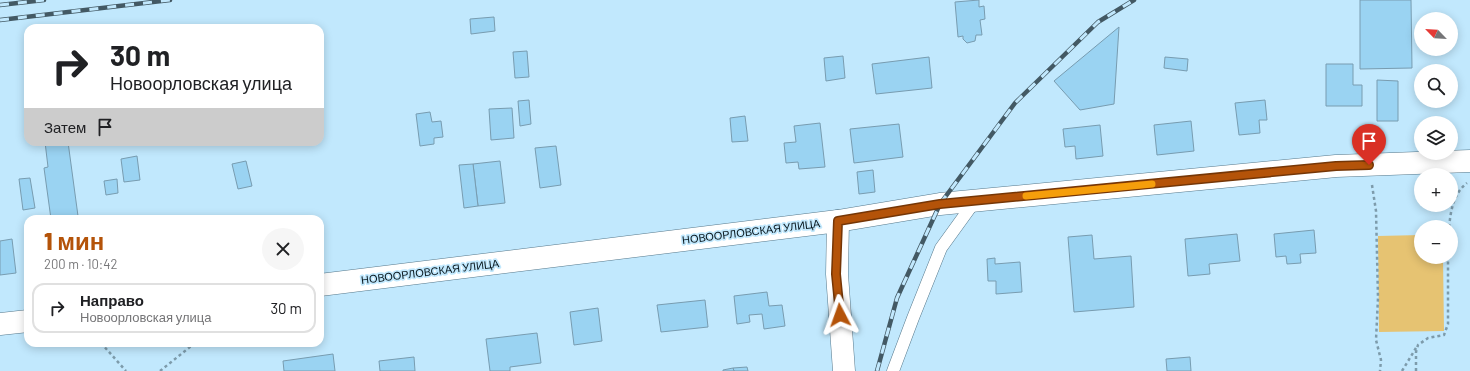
<!DOCTYPE html>
<html lang="ru">
<head>
<meta charset="utf-8">
<style>
  :root { --surface:#fff; --page:#f6f6f6; --text:#202124; --muted:#757577; --line:#e0e0e0; --accent:#b45309 }
  body { margin:0; font-family:Barlow,sans-serif; background:var(--page); color:var(--text); height:100vh; display:flex; flex-direction:column; font-size:15px; white-space:nowrap }
  * { box-sizing:border-box; margin:0 }
  p { font-size:13px; color:var(--muted) }
  .icon { flex:none; width:22px; height:22px; fill:none; stroke:currentColor; stroke-width:2; stroke-linecap:round; stroke-linejoin:round }
  .map { position:relative; flex:1; overflow:hidden }
  .panel { position:absolute; left:24px; top:215px; width:300px; height:132px; display:flex; flex-direction:column; background:var(--surface); border-radius:12px; box-shadow:0 2px 10px #0003 }
  .panel>* { flex:none }
  .banner { position:absolute; left:24px; top:24px; width:300px; height:122px; border-radius:12px; box-shadow:0 2px 10px #0003; background:#fff; color:var(--text); overflow:hidden }
  .needle { width:26px; rotate:295deg }
  .tools { position:absolute; left:1414px; top:12px; display:grid; gap:8px }
  .tools a { display:grid; place-items:center; width:44px; height:44px; border-radius:50%; background:var(--surface); box-shadow:0 2px 10px #0003; font-size:20px }
  .pin { position:absolute; display:grid; place-items:center; width:34px; height:34px; color:#fff; margin:-41px -17px; border-radius:50% 50% 50% 0; rotate:-45deg; box-shadow:0 0 4px #0007 }
  .pin .icon { rotate:45deg }
  .me { position:absolute; width:44px; margin:-22px; rotate:356deg; stroke-linejoin:round; filter:drop-shadow(0 0 3px #0008) }
  .turn { display:flex; align-items:center; gap:14px; height:84px; padding:0 20px; font-size:18px }
  .turn .icon { width:52px; height:52px; stroke-width:2.5 }
  .turn b { display:block; font-size:28px; line-height:34px }
  .then { display:flex; align-items:center; height:38px; padding:0 20px; background:#0003; gap:8px; font-size:15px }
  .round { display:grid; place-items:center; flex:none; width:42px; height:42px; border-radius:21px; background:var(--page) }
  .summary { display:flex; align-items:center; justify-content:space-between; height:68px; padding:0 20px }
  h1 { font-size:24px; font-weight:800; line-height:30px; color:var(--accent) }
  ul { padding:0; list-style:none }
  li { display:flex; align-items:center; gap:12px; height:50px; margin:0 8px 6px; padding:0 12px; border:2px solid var(--line); border-radius:12px }
  li div { flex:1 }
  li b { display:block; font-size:15px }
  li em { font-style:normal }
  .map>svg:first-child { display:block }
  .green { fill:#e6c372 }
  .building { fill:#9ad3f2; stroke:#789cb0 }
  .lines { fill:none; stroke-linecap:round; stroke-linejoin:round }
  .lane-casing { stroke:#56798c; stroke-width:13 }
  .street-casing { stroke:#56798c; stroke-width:23 }
  .path { stroke:#7d9bab; stroke-width:2.5; stroke-dasharray:3 3; stroke-linecap:butt }
  .lane { stroke:#fff; stroke-width:12 }
  .street { stroke:#fff; stroke-width:22 }
  .rail-casing { stroke:#435964; stroke-width:4.5 }
  .rail { stroke:#c1e8fd; stroke-width:3; stroke-dasharray:9; stroke-linecap:butt }
  .route-casing { stroke:#753606; stroke-width:10 }
  .route { stroke:#b45309; stroke-width:7 }
  .slow { stroke:#f59e0b; stroke-width:7 }
  .labels { text-anchor:middle; dominant-baseline:central; stroke-width:3.5; stroke-linejoin:round; paint-order:stroke }
  .street-label { font-size:11px; fill:#09171e; stroke:#c1e8fd }
</style>
</head>
<body>
<div class="map">
<svg width="1470" height="371" viewBox="0 0 1470 371">
  <rect width="100%" height="100%" fill="#c1e8fd"/>
  <!-- green -->
  <path class="green" d="M1421 235V257H1443L1444 331 1379 332 1378 236Z"/>
  <!-- building -->
  <g class="building">
    <path d="M979 0V7L984 6 985 19 980 20 982 35H976L975 41 967 43 963 39V36L958 37 955 2Z"/>
    <path d="M1360 0H1411L1412 68 1360 69Z"/>
    <path d="M494 17 495 31 471 34 470 19Z"/>
    <path d="M1119 27 1114 104 1080 110 1054 81Z"/>
    <path d="M527 51 529 77 515 78 513 52Z"/>
    <path d="M843 56 845 78 826 81 824 58Z"/>
    <path d="M929 57 932 88 876 94 872 64Z"/>
    <path d="M1165 57 1188 59 1187 71 1164 68Z"/>
    <path d="M1326 64H1353V85H1362V106H1326Z"/>
    <path d="M1377 80 1398 81V121H1377Z"/>
    <path d="M529 100 531 124 520 126 518 101Z"/>
    <path d="M1265 100 1267 120H1259L1260 133 1239 135 1235 103Z"/>
    <path d="M512 108 514 138 491 140 489 109Z"/>
    <path d="M430 112 432 122 441 121 443 137 434 138V144L420 146 416 114Z"/>
    <path d="M745 116 748 141 732 142 730 118Z"/>
    <path d="M1191 121 1194 151 1157 155 1154 125Z"/>
    <path d="M820 123 825 167 799 169 798 162 786 163 784 143 796 142 794 126Z"/>
    <path d="M899 124 903 157 854 163 850 129Z"/>
    <path d="M1100 125 1103 156 1076 159 1075 146 1065 147 1063 129Z"/>
    <path d="M45 142H68L78 216 51 219 44 168 48 167Z"/>
    <path d="M556 146 561 185 540 188 535 148Z"/>
    <path d="M137 156 140 180 124 182 121 159Z"/>
    <path d="M246 161 252 186 238 189 232 164Z"/>
    <path d="M500 161 505 203 478 206 473 164Z"/>
    <path d="M473 164 478 206 464 208 459 165Z"/>
    <path d="M873 170 875 192 859 194 857 172Z"/>
    <path d="M30 178 35 208 23 210 19 179Z"/>
    <path d="M117 179 118 193 106 195 104 181Z"/>
    <path d="M1314 230 1316 253 1300 254 1301 263 1287 264 1286 256 1276 257 1274 234Z"/>
    <path d="M1237 234 1240 261 1209 264 1210 274 1188 276 1185 239Z"/>
    <path d="M1092 235 1094 259 1131 256 1134 307 1074 312 1068 237Z"/>
    <path d="M12 239 16 273 0 275V241Z"/>
    <path d="M995 258V264L1020 262 1022 292 996 294V281H988L987 259Z"/>
    <path d="M767 292 769 306 782 305 785 326 764 329 762 314 749 315 750 322 737 324 734 296Z"/>
    <path d="M705 300 708 327 661 332 657 305Z"/>
    <path d="M598 308 602 341 574 345 570 312Z"/>
    <path d="M537 333 541 363 510 367V371H490L486 339Z"/>
    <path d="M333 354 335 371H284L283 361Z"/>
    <path d="M414 357 415 371H380L379 361Z"/>
    <path d="M1190 357 1191 371H1167L1166 359Z"/>
    <path d="M747 367 748 371H734L733 368Z"/>
    <path d="M733 368 734 371H723V370Z"/>
  </g>
  <g class="lines">
    <!-- lane casing -->
    <g class="lane-casing">
      <path id="lane" d="M893 371 913 318 941 248 975 201"/>
    </g>
    <!-- street casing -->
    <g class="street-casing">
      <g id="street">
        <path d="M838 221 837 274 844 371"/>
        <path d="M320 285 838 221 940 204 1336 166 1470 161"/>
        <path d="M0 324 28 321"/>
      </g>
    </g>
    <!-- path -->
    <g class="path">
      <path d="M1372 185 1376 211 1378 298 1376 340 1381 360 1380 371"/>
      <path d="M1449 227C1451 210 1453 194 1467 183"/>
      <path d="M101 343 126 371"/>
      <path d="M160 371 195 343"/>
      <path d="M1402 371 1416 348"/>
      <path d="M1416 371V352L1418 345 1428 338 1444 335 1448 324V257"/>
    </g>
    <!-- lane -->
    <use href="#lane" class="lane"/>
    <!-- street -->
    <use href="#street" class="street"/>
    <!-- rail casing -->
    <g class="rail-casing">
      <g id="rail">
        <path d="M0 5 44 0"/>
        <path d="M0 20 170 0"/>
        <path d="M877 371 897 298 940 204 1015 103 1098 22 1134 0"/>
      </g>
    </g>
    <!-- rail -->
    <use href="#rail" class="rail"/>
  </g>
  <g class="lines">
    <!-- route casing -->
    <g class="route-casing">
      <path id="route" d="M840 315 836 274 838 221 940 204 1336 166 1369 165"/>
    </g>
    <!-- route -->
    <use href="#route" class="route"/>
    <!-- slow -->
    <path class="slow" d="M1026 196 1152 184"/>
  </g>
  <g class="labels">
    <!-- street labels -->
    <g class="street-label">
      <text transform="translate(751 231) rotate(-7)">НОВООРЛОВСКАЯ УЛИЦА</text>
      <text transform="translate(430 271) rotate(-7)">НОВООРЛОВСКАЯ УЛИЦА</text>
    </g>
  </g>
</svg>
<div class="tools">
<a><svg class="needle" viewBox="-14 -14 28 28"><path d="M0-13l5 13h-10z" fill="#e53935"/><path d="M0 13l5-13h-10z" fill="#757577"/></svg></a>
<a><svg class="icon" aria-label="search" viewBox="0 0 24 24"><circle cx="10" cy="10" r="6"/><path d="M15 15l6 6"/></svg></a>
<a><svg class="icon" aria-label="layers" viewBox="0 0 24 24"><path d="M12 4l9 5-9 5-9-5zM3 14l9 5 9-5"/></svg></a>
<a>+</a>
<a>−</a>
</div>
<div class="pin" style="left:1369px;top:165px;background:#d93025"><svg class="icon" aria-label="arrive" viewBox="0 0 24 24"><path d="M6 21V4h12l-3 4 3 4H6"/></svg></div>
<svg class="me" style="left:840px;top:315px" viewBox="-20 -20 40 40"><path d="M0-17L14 15 0 8-14 15z" fill="#b45309" stroke="#fff" stroke-width="4"/></svg>
<div class="banner">
<div class="turn"><svg class="icon" aria-label="right" viewBox="0 0 24 24"><path d="M7 20v-9h11M14 6l5 5-5 5"/></svg><div><b>30 m</b>Новоорловская улица</div></div>
<div class="then">Затем<svg class="icon" aria-label="arrive" viewBox="0 0 24 24"><path d="M6 21V4h12l-3 4 3 4H6"/></svg></div>
</div>
<section class="panel">
<div class="summary"><div><h1>1 мин</h1><p>200 m · 10:42</p></div><a class="round"><svg class="icon" aria-label="close" viewBox="0 0 24 24"><path d="M6 6l12 12M18 6L6 18"/></svg></a></div>
<ul>
<li><svg class="icon" aria-label="right" viewBox="0 0 24 24"><path d="M7 20v-9h11M14 6l5 5-5 5"/></svg><div><b>Направо</b><p>Новоорловская улица</p></div><em>30 m</em></li>
</ul>
</section>
</div>
</body>
</html>
